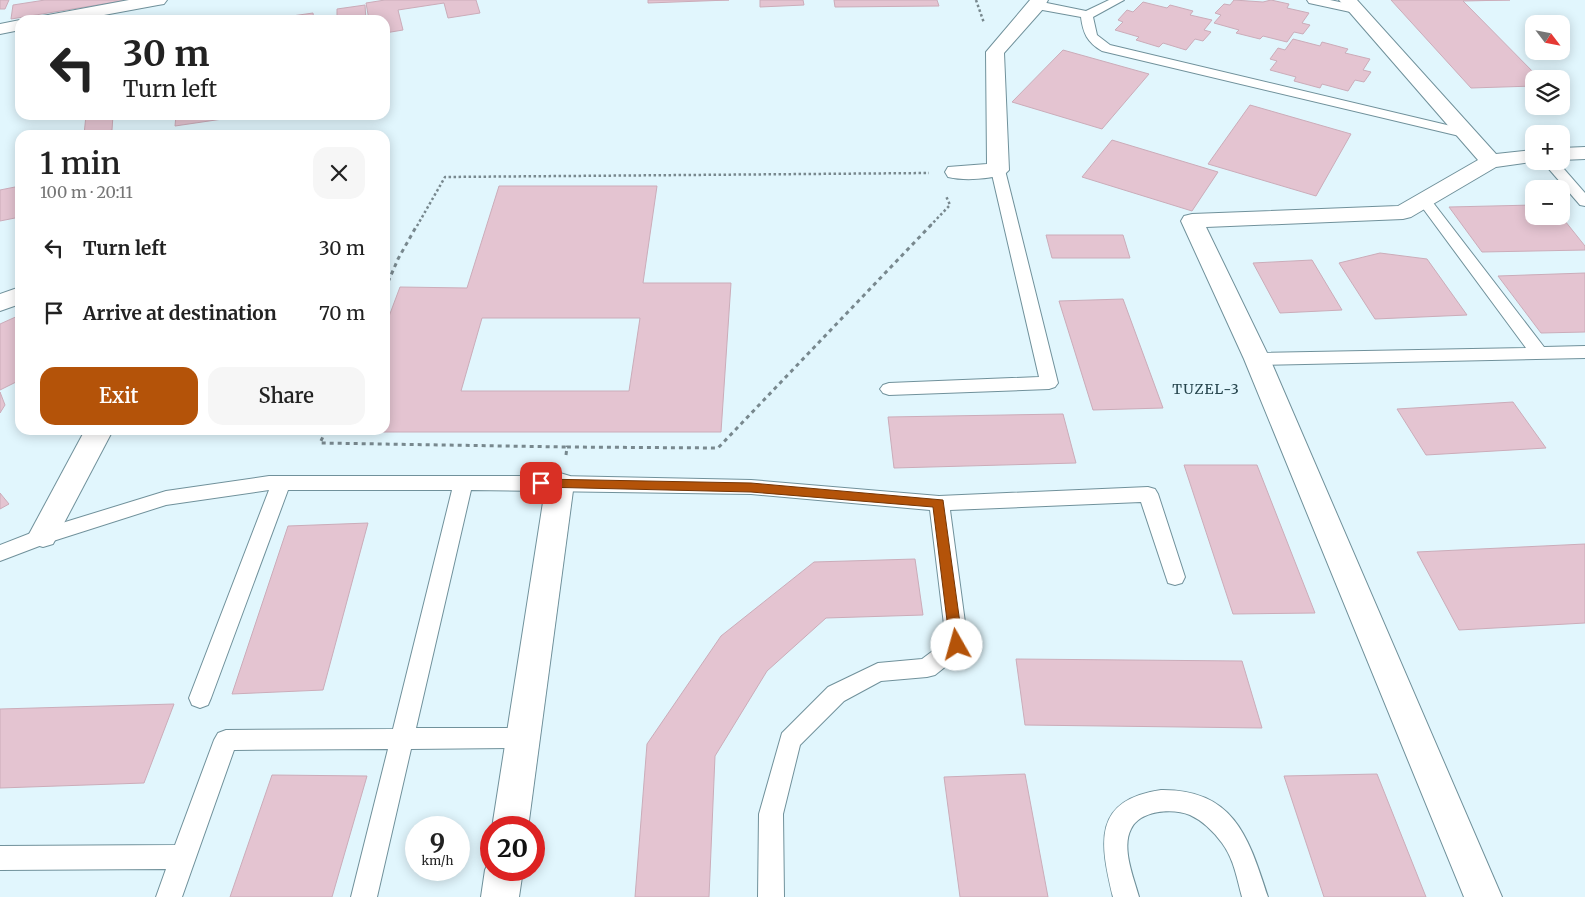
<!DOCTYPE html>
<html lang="en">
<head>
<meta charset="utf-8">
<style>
  :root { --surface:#fff; --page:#f6f6f6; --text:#222; --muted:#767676; --accent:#b45309 }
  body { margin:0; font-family:Merriweather,serif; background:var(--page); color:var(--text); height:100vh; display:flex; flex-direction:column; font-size:19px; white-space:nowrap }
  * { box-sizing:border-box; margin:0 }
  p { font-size:16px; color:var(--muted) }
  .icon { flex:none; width:28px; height:28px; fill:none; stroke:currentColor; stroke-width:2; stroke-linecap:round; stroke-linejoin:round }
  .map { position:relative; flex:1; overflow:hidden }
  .panel { position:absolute; left:15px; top:130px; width:375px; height:305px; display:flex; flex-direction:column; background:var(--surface); border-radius:15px; box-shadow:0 2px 12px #0003 }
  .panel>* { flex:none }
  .banner { position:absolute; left:15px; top:15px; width:375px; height:105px; border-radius:15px; box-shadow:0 2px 12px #0003; background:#fff; color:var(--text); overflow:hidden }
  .needle { width:32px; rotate:122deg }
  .buttons { position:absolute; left:1525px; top:15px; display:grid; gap:10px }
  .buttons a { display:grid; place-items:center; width:45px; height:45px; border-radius:10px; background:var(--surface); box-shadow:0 2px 12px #0003; font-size:25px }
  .speed { position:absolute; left:405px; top:816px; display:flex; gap:10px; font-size:25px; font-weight:700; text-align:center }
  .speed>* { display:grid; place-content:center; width:65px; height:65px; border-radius:50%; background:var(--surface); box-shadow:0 2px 12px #0003; line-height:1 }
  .speed small { font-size:12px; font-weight:400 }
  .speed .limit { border:8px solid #d22; background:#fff; color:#111 }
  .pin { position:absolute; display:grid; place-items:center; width:42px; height:42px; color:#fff; margin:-21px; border-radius:10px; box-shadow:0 2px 8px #0006 }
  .me { position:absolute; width:55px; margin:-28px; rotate:353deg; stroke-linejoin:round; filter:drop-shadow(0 0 4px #0008) }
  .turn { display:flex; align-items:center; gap:18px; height:105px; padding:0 25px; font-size:22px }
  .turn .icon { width:65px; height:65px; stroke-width:2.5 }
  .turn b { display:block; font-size:35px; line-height:42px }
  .round { display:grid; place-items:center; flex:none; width:52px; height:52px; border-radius:15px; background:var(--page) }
  .headline { display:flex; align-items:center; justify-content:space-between; height:85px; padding:0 25px }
  h1 { font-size:30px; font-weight:600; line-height:38px }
  .primary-button { display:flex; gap:10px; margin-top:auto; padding:10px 25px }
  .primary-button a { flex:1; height:58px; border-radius:15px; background:var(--accent); color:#fff; font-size:20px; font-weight:600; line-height:58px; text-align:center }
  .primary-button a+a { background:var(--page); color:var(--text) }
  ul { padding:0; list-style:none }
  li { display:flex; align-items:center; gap:15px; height:65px; padding:0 25px }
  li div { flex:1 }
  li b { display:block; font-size:19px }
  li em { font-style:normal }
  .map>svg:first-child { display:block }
  .building { fill:#e4c4d1; stroke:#cbacb9; fill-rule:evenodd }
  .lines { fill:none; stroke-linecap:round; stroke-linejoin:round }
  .lane-casing { stroke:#70919b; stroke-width:2 }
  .street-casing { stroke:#70919b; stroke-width:2 }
  .path-far1 { stroke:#78888e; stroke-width:2.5; stroke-dasharray:2.5 2.5; stroke-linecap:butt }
  .path { stroke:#78888e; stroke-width:3; stroke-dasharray:4 4; stroke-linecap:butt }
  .lane { fill:#fff; fill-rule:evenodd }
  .street { fill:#fff; fill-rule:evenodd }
  .route { fill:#b45309; stroke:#753606 }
  .labels { text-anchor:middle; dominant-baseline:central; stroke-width:4.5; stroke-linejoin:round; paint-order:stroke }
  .neighbourhood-label { font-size:14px; letter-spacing:1px; fill:#25444c; stroke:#e1f6fd }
</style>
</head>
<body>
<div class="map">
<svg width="1585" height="897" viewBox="0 0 1585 897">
  <rect width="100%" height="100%" fill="#e1f6fd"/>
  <!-- building -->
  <g class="building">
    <path d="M0 0H9L5 9H0Z"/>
    <path d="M45 0H128L11 19 13 5Z"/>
    <path d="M385 0H476L480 13 448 18 444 3 398 10 403 30 385 33V20H369L366 3Z"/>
    <path d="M648 0H729L648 3Z"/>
    <path d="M760 0H803L804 5 760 7Z"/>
    <path d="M834 0H937L939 6 835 7Z"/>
    <path d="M1234 0 1263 2 1271 0 1289 4 1287 8 1309 13 1302 23 1310 25 1303 34 1294 32 1287 42 1263 36 1260 39 1236 33 1239 30 1214 23 1221 15 1215 13 1224 4 1230 5Z"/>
    <path d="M1391 0H1510L1463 1 1540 79H1534V86L1471 88Z"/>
    <path d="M1143 2 1167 8 1170 5 1193 11 1190 15 1212 20 1204 30 1211 32 1203 41 1195 39 1186 50 1163 43 1159 47 1136 40 1139 37 1115 30 1123 22 1118 20 1127 10 1133 12Z"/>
    <path d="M365 5 366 20H337V9Z"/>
    <path d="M313 13 314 20H264Z"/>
    <path d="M1293 39 1320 46 1322 42 1348 49 1345 53 1370 59 1363 70 1371 72 1364 82 1355 80 1348 91 1322 84 1320 88 1294 81 1296 77 1270 70 1277 61 1270 59 1278 48 1285 50Z"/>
    <path d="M1063 50 1149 74 1102 129 1012 102Z"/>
    <path d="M1250 105 1351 134 1316 196 1208 164Z"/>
    <path d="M86 115H113L112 130 103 132V135H84Z"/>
    <path d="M176 115H236V117L175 126Z"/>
    <path d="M345 131H370L368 135H343Z"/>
    <path d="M1112 140 1218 172 1192 211 1082 177Z"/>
    <path d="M20 186V217L0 221V190Z"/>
    <path d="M499 186H657L643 283H731L721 432H345L346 430H385V327L400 287 467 288ZM482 318H640L629 391H461Z"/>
    <path d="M1534 205V216H1561L1585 246V250L1482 252 1449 207Z"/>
    <path d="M1046 235H1123L1130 258H1052Z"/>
    <path d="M1380 253 1427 259 1467 315 1375 319 1339 263Z"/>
    <path d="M1312 260 1342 310 1280 313 1253 263Z"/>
    <path d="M1585 273V332L1541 333 1498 276Z"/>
    <path d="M1123 299 1163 408 1093 410 1059 301Z"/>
    <path d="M20 315V380L0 390V324Z"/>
    <path d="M0 392 5 405 0 413Z"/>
    <path d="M1513 402 1546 448 1426 455 1397 409Z"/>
    <path d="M1063 414 1076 463 894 468 888 417Z"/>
    <path d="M1184 465H1257L1315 613 1233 614Z"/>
    <path d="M0 493 9 504 0 509Z"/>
    <path d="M368 523 323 690 232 694 288 526Z"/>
    <path d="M1585 544V623L1459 630 1417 552Z"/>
    <path d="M915 559 923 615 826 618 767 671 715 756 709 897H635L647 744 721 636 814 562Z"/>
    <path d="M1016 659 1242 661 1262 728 1025 725Z"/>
    <path d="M174 704 144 783 0 788V709Z"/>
    <path d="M1025 774 1048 897H960L944 777Z"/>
    <path d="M1377 774 1426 897H1324L1284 776Z"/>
    <path d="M272 775 367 776 332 897H230Z"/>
  </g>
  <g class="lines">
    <!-- lane casing -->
    <g class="lane-casing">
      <g id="lane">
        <path d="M1109 0H1124L1093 17 1097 35 1110 45 1468 130 1475 134 1468 138 1102 51C1087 42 1083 33 1081 17L1037 9 1031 5 1037 1 1086 11Z"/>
        <path d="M1307 0H1330L1359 6 1361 9 1355 13 1309 3Z"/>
        <path d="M1542 161H1557L1585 193V206L1580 205Z"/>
        <path d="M998 166 1003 167 1005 170 1058 383 1055 387 1049 389 889 395 883 393 880 389 883 385 889 383 1039 377 991 170 993 167Z"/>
        <path d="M1423 195 1428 196 1544 347 1585 346V358L1257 365 1251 363 1248 359 1251 355 1257 353 1526 348 1416 199 1418 196Z"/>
        <path d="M269 476H560L751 480 939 496 1148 487 1155 489 1158 494 1185 577 1182 583 1175 585 1168 583 1141 502 950 510 968 645 965 651 935 675 927 677 881 681 844 701 800 745 783 814 784 897H758L759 814 782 733 828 687 878 663 922 659 946 641 930 510 751 494 471 490 416 728H523L531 731 535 738 531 745 523 748 411 749 377 897H351L388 749 234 750 182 897H156L166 869 0 870V846L175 845 214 740 218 733 226 730 393 729 452 490H288L211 698 208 705 200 708 192 705 189 698 269 490 166 505 50 542 0 561V545L36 531 166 491Z"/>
        <path d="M1161 790C1235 789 1249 839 1268 897H1242C1237 879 1234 859 1222 843 1214 832 1203 821 1190 815 1173 808 1140 810 1131 829 1121 848 1134 878 1139 897H1113C1100 843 1092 800 1161 790Z"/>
      </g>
    </g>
    <!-- street casing -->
    <g class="street-casing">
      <g id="street">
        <path d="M129 0H167L164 4 158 5 77 20H39L42 16 48 15Z"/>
        <path d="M1030 0H1048L1043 9 1004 53 1009 170 1005 174C989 179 965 181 948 177L945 172 948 167 987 164 986 52Z"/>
        <path d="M1339 0H1357L1496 154 1534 150V161H1538L1496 167 1411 217 1403 219 1206 227 1270 359 1502 897H1464L1244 359 1181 221 1184 216 1192 214 1398 206 1478 160Z"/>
        <path d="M20 20V30L0 34V24Z"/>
        <path d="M1585 147V159L1561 160V148Z"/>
        <path d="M20 287V304L0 311V294Z"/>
        <path d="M85 430H113L53 544 43 547 33 544 28 536Z"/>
        <path d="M560 473 570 476 574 483 528 828H492L546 483 550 476Z"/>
        <path d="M491 857V870H523L519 897H481L485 870Z"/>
      </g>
    </g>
    <!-- path-far1 -->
    <g class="path-far1">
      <path d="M976 0 984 23"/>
      <path d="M417 226 445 177 929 173"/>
      <path d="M930 226 950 205 946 196"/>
    </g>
    <!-- path -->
    <g class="path">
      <path d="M385 289 398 259 417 225"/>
      <path d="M326 430 320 443 567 447"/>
      <path d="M566 455 567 447 718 448 931 225"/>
    </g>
    <!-- lane -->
    <use href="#lane" class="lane"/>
    <!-- street -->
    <use href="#street" class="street"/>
  </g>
  <!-- route -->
  <path class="route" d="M541 479 751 483 943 500 963 645 961 649 957 651 952 649 950 645 933 507 751 492 541 487 535 483Z"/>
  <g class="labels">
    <!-- neighbourhood labels -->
    <g class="neighbourhood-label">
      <text x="1206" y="389">TUZEL-3</text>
    </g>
  </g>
</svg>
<div class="buttons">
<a><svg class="needle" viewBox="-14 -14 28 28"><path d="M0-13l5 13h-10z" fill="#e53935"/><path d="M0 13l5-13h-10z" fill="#767676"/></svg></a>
<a><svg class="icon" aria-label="layers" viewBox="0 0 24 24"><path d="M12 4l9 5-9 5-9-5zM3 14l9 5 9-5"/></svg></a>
<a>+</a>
<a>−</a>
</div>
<div class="speed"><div>9<small>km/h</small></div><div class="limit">20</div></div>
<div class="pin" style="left:541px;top:483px;background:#d93025"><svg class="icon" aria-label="arrive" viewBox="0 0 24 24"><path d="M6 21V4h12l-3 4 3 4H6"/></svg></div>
<svg class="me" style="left:957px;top:645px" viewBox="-20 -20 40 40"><circle r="19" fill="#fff"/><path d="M0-13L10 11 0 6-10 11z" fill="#b45309"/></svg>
<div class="banner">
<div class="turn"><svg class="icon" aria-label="left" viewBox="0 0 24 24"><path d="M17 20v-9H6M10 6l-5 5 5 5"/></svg><div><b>30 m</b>Turn left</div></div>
</div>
<section class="panel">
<div class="headline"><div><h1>1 min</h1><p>100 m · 20:11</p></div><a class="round"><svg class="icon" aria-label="close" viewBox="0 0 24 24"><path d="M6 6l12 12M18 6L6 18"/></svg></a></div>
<ul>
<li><svg class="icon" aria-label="left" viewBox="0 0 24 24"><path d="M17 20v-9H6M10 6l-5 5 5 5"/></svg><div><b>Turn left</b></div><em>30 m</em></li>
<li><svg class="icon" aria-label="arrive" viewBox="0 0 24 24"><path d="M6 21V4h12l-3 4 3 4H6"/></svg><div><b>Arrive at destination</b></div><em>70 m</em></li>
</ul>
<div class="primary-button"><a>Exit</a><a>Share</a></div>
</section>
</div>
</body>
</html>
